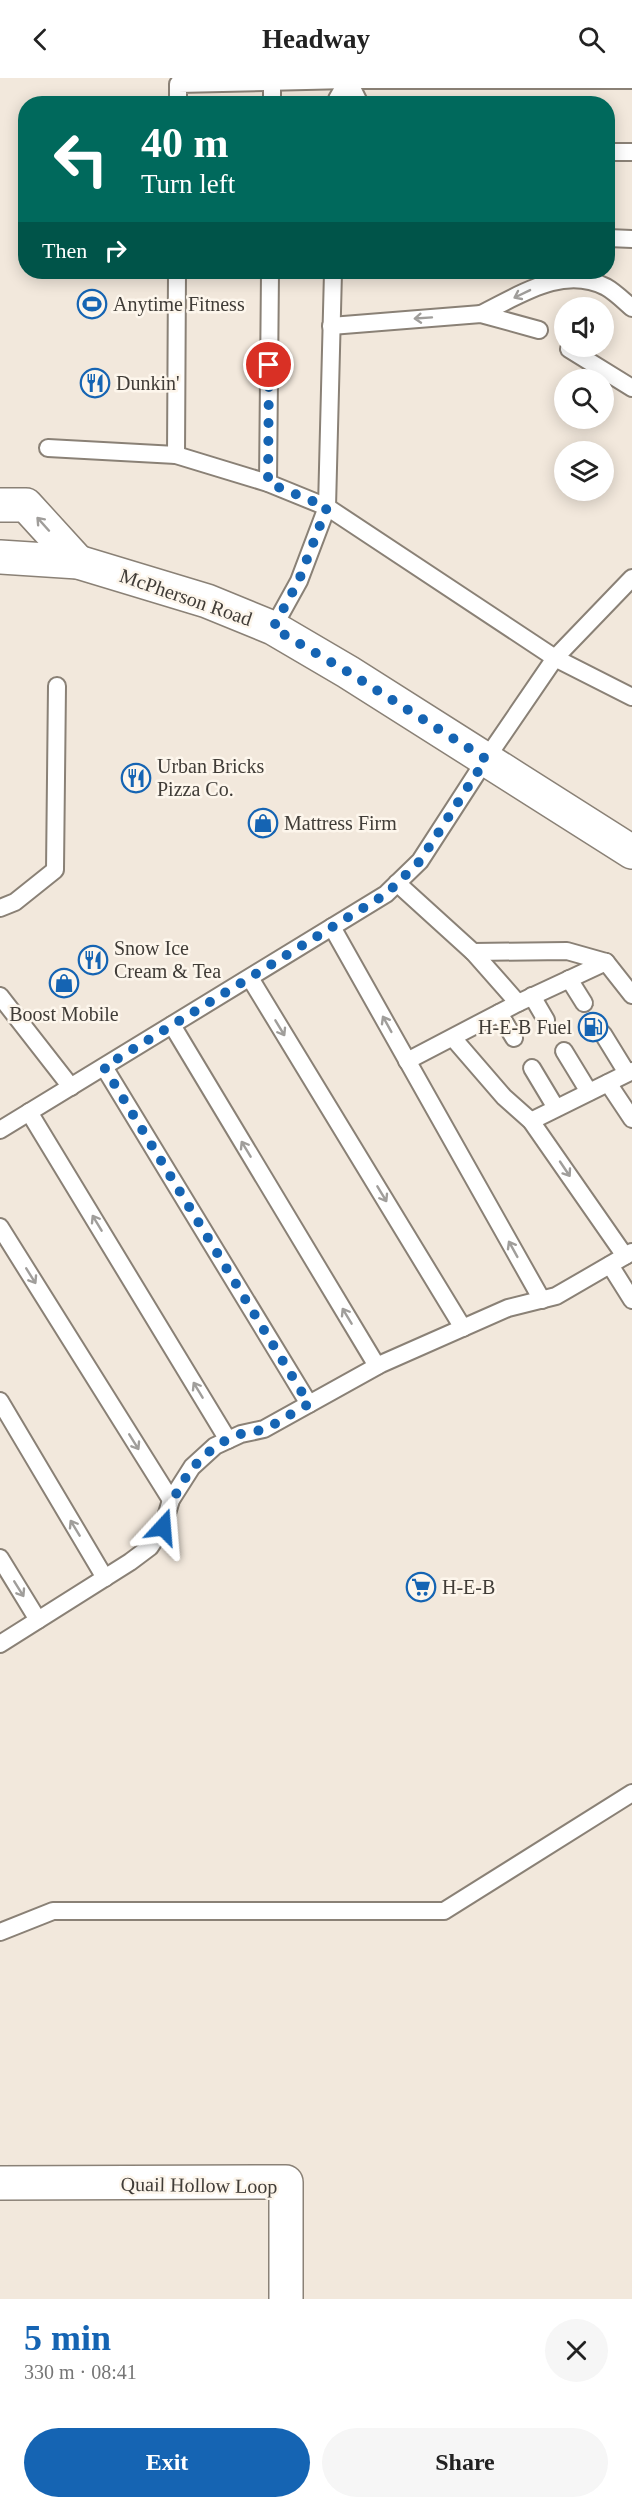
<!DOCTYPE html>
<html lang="en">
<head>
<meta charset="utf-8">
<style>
  :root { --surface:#fff; --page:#f6f6f6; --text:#222; --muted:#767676; --accent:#1564b3 }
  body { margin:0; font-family:"Times New Roman",serif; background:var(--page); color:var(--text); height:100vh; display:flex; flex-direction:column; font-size:22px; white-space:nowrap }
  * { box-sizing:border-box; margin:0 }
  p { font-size:20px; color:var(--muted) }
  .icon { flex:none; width:33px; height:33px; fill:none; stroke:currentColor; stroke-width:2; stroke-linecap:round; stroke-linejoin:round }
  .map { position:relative; height:2221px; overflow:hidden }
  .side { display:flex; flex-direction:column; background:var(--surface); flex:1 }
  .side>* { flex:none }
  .banner { position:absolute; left:18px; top:18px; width:597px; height:183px; border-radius:24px; box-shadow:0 3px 15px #0003; background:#00695c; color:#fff; overflow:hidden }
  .fabs { position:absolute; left:554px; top:219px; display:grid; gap:12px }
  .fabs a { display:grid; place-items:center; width:60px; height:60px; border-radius:50%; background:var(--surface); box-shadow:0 3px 15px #0003; font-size:30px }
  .pin { position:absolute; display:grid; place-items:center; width:51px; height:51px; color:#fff; margin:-26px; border:3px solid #fff; border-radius:50%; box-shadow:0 2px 6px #0007 }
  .me { position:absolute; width:66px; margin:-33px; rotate:19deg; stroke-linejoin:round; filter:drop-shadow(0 0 4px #0008) }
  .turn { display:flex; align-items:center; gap:21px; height:126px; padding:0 24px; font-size:27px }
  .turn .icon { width:78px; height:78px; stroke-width:2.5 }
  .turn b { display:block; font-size:42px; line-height:51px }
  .then { display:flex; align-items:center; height:57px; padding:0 24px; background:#0003; gap:12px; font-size:22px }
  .round { display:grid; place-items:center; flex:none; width:63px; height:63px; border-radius:32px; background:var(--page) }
  .headline { display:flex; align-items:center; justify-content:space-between; height:102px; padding:0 24px }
  h1 { font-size:36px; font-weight:800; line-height:45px; color:var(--accent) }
  .cta { display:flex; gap:12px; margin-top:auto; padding:12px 24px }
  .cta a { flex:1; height:69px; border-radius:36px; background:var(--accent); color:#fff; font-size:24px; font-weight:800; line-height:69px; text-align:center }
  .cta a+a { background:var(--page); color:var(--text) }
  header { display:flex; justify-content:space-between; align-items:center; height:78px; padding:0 24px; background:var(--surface); font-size:27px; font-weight:800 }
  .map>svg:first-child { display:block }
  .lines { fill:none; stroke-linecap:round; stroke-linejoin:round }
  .service-casing { stroke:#8a8176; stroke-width:20 }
  .minor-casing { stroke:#8a8176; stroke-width:36 }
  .secondary-casing { stroke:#8a8176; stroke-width:36 }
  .service { stroke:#fff; stroke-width:16 }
  .minor { stroke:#fff; stroke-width:33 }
  .secondary { stroke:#fff; stroke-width:33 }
  .oneway { stroke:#a09e9b }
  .route { stroke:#1564b3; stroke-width:10; stroke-dasharray:0 18 }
  .labels { text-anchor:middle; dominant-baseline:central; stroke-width:5; stroke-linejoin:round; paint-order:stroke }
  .poi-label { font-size:20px; fill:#403c37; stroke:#fdf6ec; text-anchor:start }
  .street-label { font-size:20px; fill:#403c37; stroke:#fdf6ec }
</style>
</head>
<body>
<header><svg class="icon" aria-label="back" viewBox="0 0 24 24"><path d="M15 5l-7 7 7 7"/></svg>Headway<svg class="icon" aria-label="search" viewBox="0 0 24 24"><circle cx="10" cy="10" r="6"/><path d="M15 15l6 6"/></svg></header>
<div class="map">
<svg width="632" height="2221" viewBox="0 0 632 2221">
  <rect width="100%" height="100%" fill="#f2e8dc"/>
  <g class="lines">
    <!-- service casing -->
    <g class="service-casing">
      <g id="service">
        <path d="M348 2 360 26"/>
        <path d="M178 26V6L348 2H632"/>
        <path d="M272 26V5"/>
        <path d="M337 26V21L348 2"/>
        <path d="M608 74H632"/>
        <path d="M608 160 632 161"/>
        <path d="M481 236C520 217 563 187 606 209 615 214 624 223 632 230"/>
        <path d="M331 248 481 236 539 252"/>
        <path d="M569 271 632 310"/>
        <path d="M48 370 176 377 268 405 327 429 555 580 632 619"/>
        <path d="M176 377 177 194"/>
        <path d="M268 405 270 194"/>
        <path d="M273 550 299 503 327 429 333 194"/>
        <path d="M397 805 473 874 518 925 407 983"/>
        <path d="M0 830 15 824 55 792 57 608"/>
        <path d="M332 849 542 1222"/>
        <path d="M473 874 567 873 606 884"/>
        <path d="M250 900 463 1250"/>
        <path d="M569 901 584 925"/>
        <path d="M0 918 71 1009"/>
        <path d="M532 918 546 942"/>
        <path d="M518 925 606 884 632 917"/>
        <path d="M499 935 514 960"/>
        <path d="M172 947 377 1288"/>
        <path d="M603 956 627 995"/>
        <path d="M453 960 504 1019 531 1043 625 1178"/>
        <path d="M564 973 589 1014"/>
        <path d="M104 989 309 1326"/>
        <path d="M532 990 556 1030"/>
        <path d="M608 1005 632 1041"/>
        <path d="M29 1034 228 1362"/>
        <path d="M531 1043 632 993"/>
        <path d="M0 1052 386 816 420 783 486 681 555 580 632 500"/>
        <path d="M0 1149 171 1422"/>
        <path d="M610 1187 632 1222"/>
        <path d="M0 1323 105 1500"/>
        <path d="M0 1480 38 1542"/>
        <path d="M0 1566 130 1484 150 1469 163 1449 171 1422 192 1389 215 1368 241 1356 264 1351 381 1286 508 1230 556 1218 632 1174"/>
        <path d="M0 1854 53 1833H444L632 1715"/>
      </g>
    </g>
    <!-- minor casing -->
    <g class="minor-casing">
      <path id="minor" d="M0 2105 286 2104V2221"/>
    </g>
    <!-- secondary casing -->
    <g class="secondary-casing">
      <g id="secondary">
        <path d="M0 427H26L78 484"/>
        <path d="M0 479 78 484 207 523 273 550 348 594 632 774"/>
      </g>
    </g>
    <!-- service -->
    <use href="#service" class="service"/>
    <!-- minor -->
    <use href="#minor" class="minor"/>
    <!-- secondary -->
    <use href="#secondary" class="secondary"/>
  </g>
  <!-- one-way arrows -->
  <defs><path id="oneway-shaft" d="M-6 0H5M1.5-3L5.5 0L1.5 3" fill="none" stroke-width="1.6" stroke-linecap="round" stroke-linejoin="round" transform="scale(1.5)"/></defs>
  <g class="oneway">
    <use href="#oneway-shaft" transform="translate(522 216) rotate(154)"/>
    <use href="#oneway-shaft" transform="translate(423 240) rotate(176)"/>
    <use href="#oneway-shaft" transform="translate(43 446) rotate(-132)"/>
    <use href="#oneway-shaft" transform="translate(387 946) rotate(-119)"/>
    <use href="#oneway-shaft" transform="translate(280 950) rotate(59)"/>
    <use href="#oneway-shaft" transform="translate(246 1071) rotate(-121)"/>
    <use href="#oneway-shaft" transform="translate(565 1091) rotate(56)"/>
    <use href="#oneway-shaft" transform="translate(382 1116) rotate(59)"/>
    <use href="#oneway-shaft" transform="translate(97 1145) rotate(-121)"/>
    <use href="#oneway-shaft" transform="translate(513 1171) rotate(-119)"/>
    <use href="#oneway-shaft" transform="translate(31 1198) rotate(58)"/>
    <use href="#oneway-shaft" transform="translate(347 1238) rotate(-121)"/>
    <use href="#oneway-shaft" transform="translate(198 1312) rotate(-121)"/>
    <use href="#oneway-shaft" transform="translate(134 1364) rotate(58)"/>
    <use href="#oneway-shaft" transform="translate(75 1450) rotate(-121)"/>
    <use href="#oneway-shaft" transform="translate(19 1511) rotate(58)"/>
  </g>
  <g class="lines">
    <!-- route -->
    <path class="route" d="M163 1449C175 1409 199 1370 241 1356 248 1353 257 1354 264 1351 279 1345 294 1333 309 1326L104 989 386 816 420 783 486 681 348 594 273 550 299 502 327 429 268 405 269 287"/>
  </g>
  <!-- icons -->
  <defs>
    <g id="stadium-ring" transform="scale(1.5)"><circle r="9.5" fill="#fdf6ec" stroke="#1564b3" stroke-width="1.5"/><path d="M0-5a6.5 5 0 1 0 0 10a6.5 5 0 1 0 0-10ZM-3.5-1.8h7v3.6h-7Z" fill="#1564b3"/></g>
    <g id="restaurant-ring" transform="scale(1.5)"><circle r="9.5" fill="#fdf6ec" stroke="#1564b3" stroke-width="1.5"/><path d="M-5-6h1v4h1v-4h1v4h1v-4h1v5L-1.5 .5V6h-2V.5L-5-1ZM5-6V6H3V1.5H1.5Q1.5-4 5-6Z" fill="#1564b3"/></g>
    <g id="shop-ring" transform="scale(1.5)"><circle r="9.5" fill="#fdf6ec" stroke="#1564b3" stroke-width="1.5"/><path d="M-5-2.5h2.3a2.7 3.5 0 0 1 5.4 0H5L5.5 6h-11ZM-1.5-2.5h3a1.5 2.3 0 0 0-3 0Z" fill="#1564b3"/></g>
    <g id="fuel-ring" transform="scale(1.5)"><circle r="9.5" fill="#fdf6ec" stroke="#1564b3" stroke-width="1.5"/><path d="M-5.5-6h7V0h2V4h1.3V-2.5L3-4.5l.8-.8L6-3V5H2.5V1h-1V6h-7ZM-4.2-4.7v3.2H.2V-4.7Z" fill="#1564b3"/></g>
    <g id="supermarket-ring" transform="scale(1.5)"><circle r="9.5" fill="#fdf6ec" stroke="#1564b3" stroke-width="1.5"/><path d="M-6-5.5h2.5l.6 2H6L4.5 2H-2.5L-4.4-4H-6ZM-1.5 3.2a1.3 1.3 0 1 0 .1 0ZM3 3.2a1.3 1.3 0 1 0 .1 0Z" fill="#1564b3"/></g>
  </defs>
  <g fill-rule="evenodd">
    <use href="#stadium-ring" x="92" y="226"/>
    <use href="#restaurant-ring" x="95" y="305"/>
    <use href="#restaurant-ring" x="136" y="700"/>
    <use href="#shop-ring" x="263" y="745"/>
    <use href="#restaurant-ring" x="93" y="882"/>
    <use href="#shop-ring" x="64" y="905"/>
    <use href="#fuel-ring" x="593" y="949"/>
    <use href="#supermarket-ring" x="421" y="1509"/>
  </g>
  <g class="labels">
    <!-- poi labels -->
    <g class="poi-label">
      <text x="113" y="226">Anytime Fitness</text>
      <text x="116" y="305">Dunkin'</text>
      <text x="157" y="688">Urban Bricks<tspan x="157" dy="23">Pizza Co.</tspan></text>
      <text x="284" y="745">Mattress Firm</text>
      <text x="114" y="870">Snow Ice<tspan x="114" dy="23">Cream &amp; Tea</tspan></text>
      <text x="64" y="936" text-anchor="middle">Boost Mobile</text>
      <text x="572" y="949" text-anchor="end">H-E-B Fuel</text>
      <text x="442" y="1509">H-E-B</text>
    </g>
    <!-- street labels -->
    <g class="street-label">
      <text transform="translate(186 519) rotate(19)">McPherson Road</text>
      <text transform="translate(199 2107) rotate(1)">Quail Hollow Loop</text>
    </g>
  </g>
</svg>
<div class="fabs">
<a><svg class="icon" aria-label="sound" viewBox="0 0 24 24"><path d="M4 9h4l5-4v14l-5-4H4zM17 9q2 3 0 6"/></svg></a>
<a><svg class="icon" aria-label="search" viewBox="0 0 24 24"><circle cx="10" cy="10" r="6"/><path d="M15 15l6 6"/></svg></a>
<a><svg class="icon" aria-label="layers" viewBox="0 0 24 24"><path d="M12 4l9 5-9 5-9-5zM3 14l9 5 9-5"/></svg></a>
</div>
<div class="pin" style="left:269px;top:287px;background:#d93025"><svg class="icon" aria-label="arrive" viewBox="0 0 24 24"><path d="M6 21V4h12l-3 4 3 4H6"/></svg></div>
<svg class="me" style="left:163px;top:1449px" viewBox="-20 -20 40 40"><path d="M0-17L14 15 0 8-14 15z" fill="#1564b3" stroke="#fff" stroke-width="4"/></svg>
<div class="banner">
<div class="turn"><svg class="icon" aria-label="left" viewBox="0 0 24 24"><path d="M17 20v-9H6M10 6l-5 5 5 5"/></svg><div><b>40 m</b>Turn left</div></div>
<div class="then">Then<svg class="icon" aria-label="right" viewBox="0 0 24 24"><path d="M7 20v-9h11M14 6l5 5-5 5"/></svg></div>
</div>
</div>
<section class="side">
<div class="headline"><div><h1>5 min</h1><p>330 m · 08:41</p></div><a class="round"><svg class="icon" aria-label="close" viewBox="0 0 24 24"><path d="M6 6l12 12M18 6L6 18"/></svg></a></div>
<div class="cta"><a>Exit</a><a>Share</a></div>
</section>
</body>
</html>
